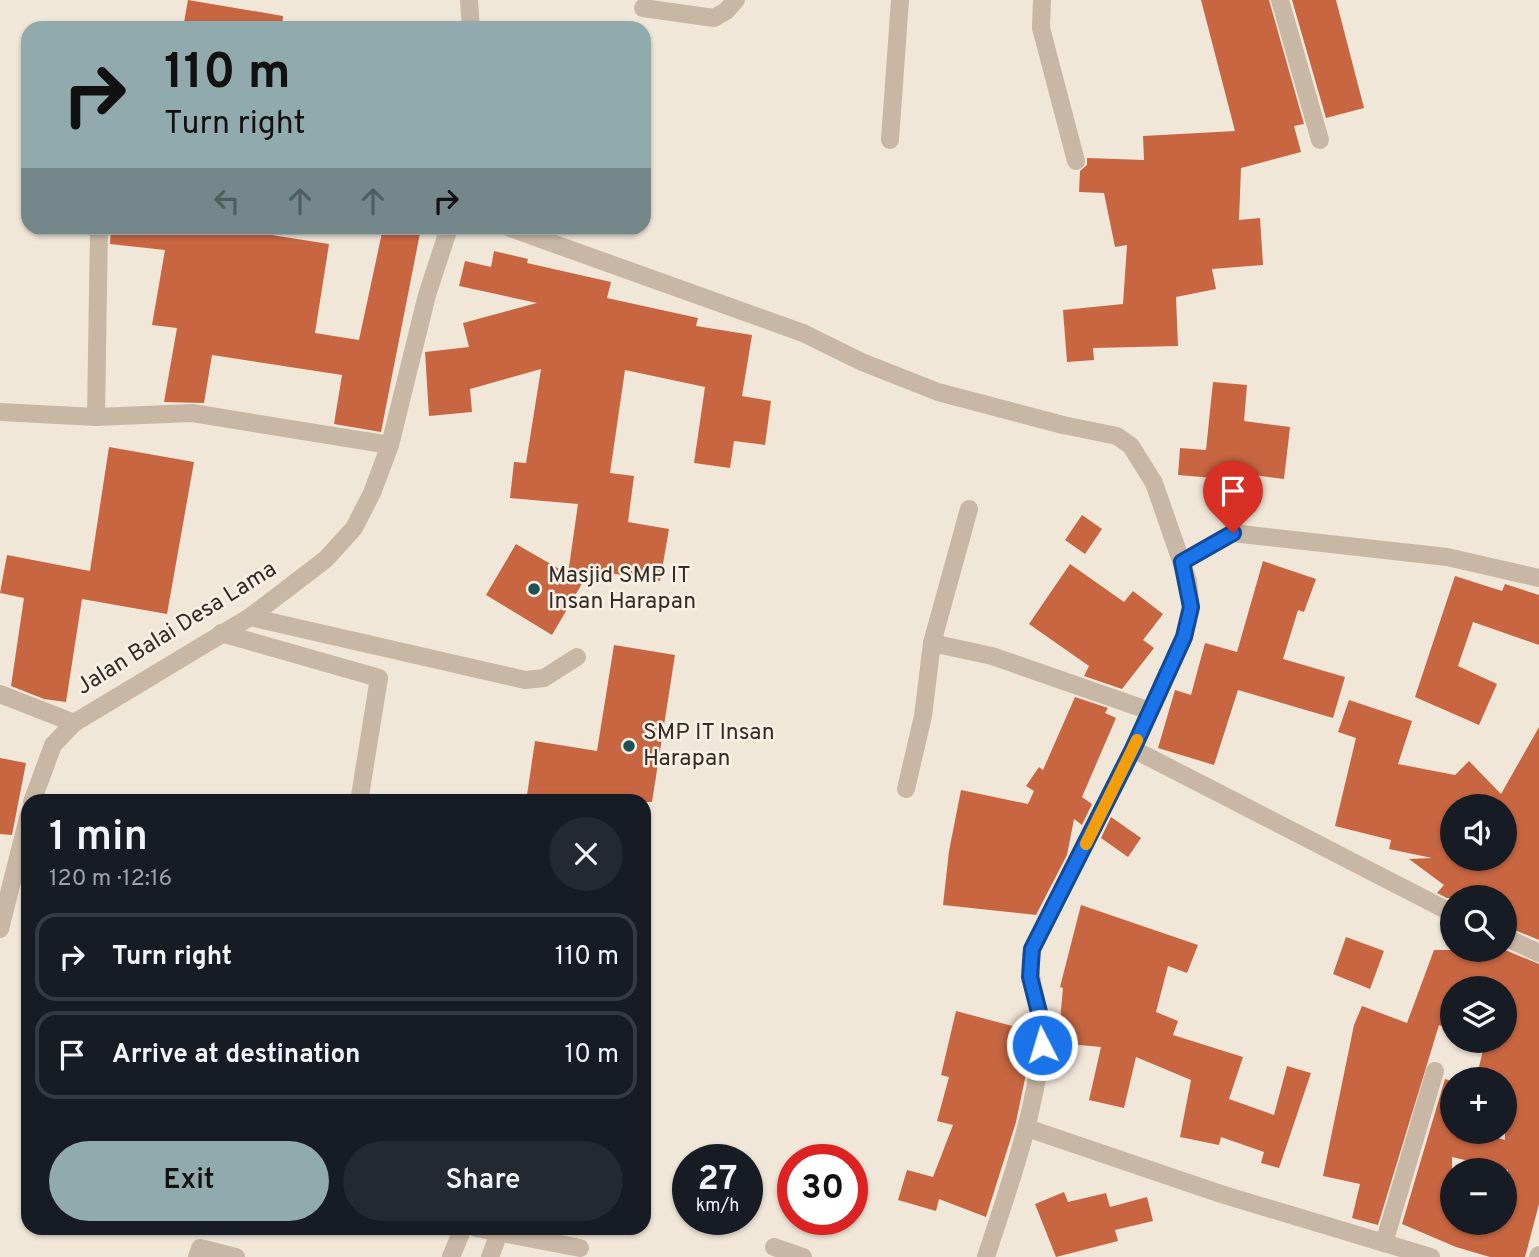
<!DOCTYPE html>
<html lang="en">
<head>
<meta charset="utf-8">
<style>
  :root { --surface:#171b24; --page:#242831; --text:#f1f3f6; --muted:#9ea1a6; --line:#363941; --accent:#91aaae }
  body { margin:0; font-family:Overpass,sans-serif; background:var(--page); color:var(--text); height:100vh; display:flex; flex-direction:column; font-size:26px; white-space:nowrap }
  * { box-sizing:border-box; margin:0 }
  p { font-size:23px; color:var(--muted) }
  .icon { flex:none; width:38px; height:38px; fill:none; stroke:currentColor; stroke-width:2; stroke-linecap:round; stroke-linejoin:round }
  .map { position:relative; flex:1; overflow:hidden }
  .panel { position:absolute; left:21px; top:794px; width:630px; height:441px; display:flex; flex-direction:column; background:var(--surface); border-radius:21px; box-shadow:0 2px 5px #0004 }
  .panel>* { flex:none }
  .hud { position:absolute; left:21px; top:21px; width:630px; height:214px; border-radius:21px; box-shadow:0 2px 5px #0004; background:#91aaae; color:#111; overflow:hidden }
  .fabs { position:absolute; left:1440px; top:794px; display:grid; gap:14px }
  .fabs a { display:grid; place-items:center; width:77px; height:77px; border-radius:50%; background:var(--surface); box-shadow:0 2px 5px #0004; font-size:35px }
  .speed { position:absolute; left:672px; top:1144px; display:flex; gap:14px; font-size:35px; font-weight:700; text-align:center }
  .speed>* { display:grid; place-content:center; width:91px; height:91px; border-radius:50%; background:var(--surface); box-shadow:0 2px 5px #0004; line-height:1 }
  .speed small { font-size:18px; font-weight:400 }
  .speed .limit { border:10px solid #d22; background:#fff; color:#111 }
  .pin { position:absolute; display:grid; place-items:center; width:60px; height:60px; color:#fff; margin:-72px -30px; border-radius:50% 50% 50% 0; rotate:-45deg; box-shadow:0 0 7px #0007 }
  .pin .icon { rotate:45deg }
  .me { position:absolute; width:77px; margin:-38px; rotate:355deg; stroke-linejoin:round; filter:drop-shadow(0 0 5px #0008) }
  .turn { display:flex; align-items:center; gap:24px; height:147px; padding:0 28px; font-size:32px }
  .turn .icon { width:91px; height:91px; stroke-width:2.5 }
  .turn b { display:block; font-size:49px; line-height:60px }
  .lanes { display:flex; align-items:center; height:66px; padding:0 28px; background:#0003; justify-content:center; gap:35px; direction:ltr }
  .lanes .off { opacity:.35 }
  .round { display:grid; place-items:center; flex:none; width:74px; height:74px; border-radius:37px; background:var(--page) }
  .headline { display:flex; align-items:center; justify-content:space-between; height:119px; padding:0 28px }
  h1 { font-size:42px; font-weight:600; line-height:52px }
  .button { display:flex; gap:14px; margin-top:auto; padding:14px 28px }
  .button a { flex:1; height:80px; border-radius:42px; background:var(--accent); color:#111; font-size:28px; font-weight:600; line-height:80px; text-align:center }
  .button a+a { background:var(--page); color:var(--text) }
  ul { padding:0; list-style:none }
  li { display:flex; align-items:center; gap:21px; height:88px; margin:0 14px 10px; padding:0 14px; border:4px solid var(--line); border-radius:21px }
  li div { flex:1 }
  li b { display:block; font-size:26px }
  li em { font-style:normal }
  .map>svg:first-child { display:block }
  .building { fill:#c76641; fill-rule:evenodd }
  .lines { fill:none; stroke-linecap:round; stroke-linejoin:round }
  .minor { stroke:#c9b7a5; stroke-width:18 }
  .route-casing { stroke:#114b97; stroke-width:18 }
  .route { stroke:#1a73e8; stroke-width:12 }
  .slow { stroke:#f59e0b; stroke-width:12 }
  .poi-dot { fill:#1c5156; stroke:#f9f1e5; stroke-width:2.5 }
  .labels { text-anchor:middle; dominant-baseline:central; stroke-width:5; stroke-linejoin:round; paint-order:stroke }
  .poi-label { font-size:23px; fill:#352b26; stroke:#f9f1e5; text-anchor:start }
  .street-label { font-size:23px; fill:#352b26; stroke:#f9f1e5 }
</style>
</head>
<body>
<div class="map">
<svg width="1539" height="1257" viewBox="0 0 1539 1257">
  <rect width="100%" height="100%" fill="#f1e7d9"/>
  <!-- building -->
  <g class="building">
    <path d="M188 0 283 16 282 28H183Z"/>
    <path d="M1201 0H1269L1304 124 1294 126 1301 152 1241 168 1239 220 1260 218 1263 265 1212 269 1216 289 1176 297 1178 346 1093 348 1094 360 1067 362 1063 310 1123 304 1127 245 1115 247 1104 193 1079 192 1080 171 1087 165V158L1144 160 1143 136 1235 131Z"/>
    <path d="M1292 0H1336L1364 108 1326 118Z"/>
    <path d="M111 228H227L329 244 315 333 359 340 383 228H421L381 432 334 424 342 375 212 355 204 403 164 402 177 328 152 325 165 250 110 244Z"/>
    <path d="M494 251 528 259 527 263 611 282 607 298 698 318 696 326 752 335 742 396 771 401 765 445 734 441 730 468 694 463 705 387 625 370 610 473 634 476 628 522 669 529 660 581 590 570 552 635 486 595 516 544 568 574 578 504 510 498 514 462 526 463 541 369 470 389 472 412 429 416 425 352 469 347 463 323 537 303 459 286 465 261 491 267Z"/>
    <path d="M1213 382 1247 385 1244 421 1290 427 1284 479 1239 473 1238 480 1178 475 1180 448 1206 450Z"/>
    <path d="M109 447 194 462 167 614 82 599 66 702 44 699 11 686 24 598 0 593 7 555 90 571Z"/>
    <path d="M1082 515 1102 529 1085 554 1065 540Z"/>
    <path d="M1263 561 1316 579 1304 612 1298 610 1283 659 1345 677 1333 718 1238 690 1214 765 1158 748 1175 690 1191 695 1205 643 1237 652Z"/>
    <path d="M1070 564 1124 602 1133 591 1163 614 1143 640 1154 648 1122 689 1084 676 1089 666 1029 624Z"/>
    <path d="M1455 576 1502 591 1505 584 1539 595V645L1473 622 1458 666 1497 684 1479 725 1415 697Z"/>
    <path d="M614 645 675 655 652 802H526L535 741 597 751Z"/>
    <path d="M1075 697 1108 708 1105 713 1116 718 1082 797 1092 804 1082 825 1074 819 1067 855 1036 915 943 905 949 851 961 790 1028 804 1034 791 1026 786 1039 767 1043 770Z"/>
    <path d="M1349 700 1412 721 1398 764 1455 775 1469 761 1501 794 1539 727V940L1505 926V898H1447L1437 893 1444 885 1409 859 1432 858 1389 849 1391 840 1335 826 1356 738 1338 732ZM1452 807H1505V859H1452Z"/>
    <path d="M0 758 26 763 12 835 0 834Z"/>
    <path d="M1111 817 1141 838 1128 857 1101 838Z"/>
    <path d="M1081 905 1198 945 1187 973 1168 966 1156 1012 1178 1021 1173 1035 1243 1057 1229 1099 1274 1115 1287 1066 1311 1073 1279 1168 1261 1163 1264 1152 1221 1137 1219 1145 1180 1137 1191 1080 1136 1057 1124 1108 1089 1100 1101 1047 1058 1043 1063 988 1060 987Z"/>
    <path d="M1346 937 1384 951 1370 989 1333 974Z"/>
    <path d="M1434 950H1505L1539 964V1204L1525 1257H1490L1456 1247 1402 1224 1445 1079 1452 1081V1132H1475L1505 1140V1080H1476L1485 1041H1505V989H1452V1030L1439 1025 1378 1225 1352 1218 1360 1184 1323 1176 1354 1025 1362 1006 1407 1023ZM1452 1157 1508 1170 1505 1223H1452Z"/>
    <path d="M956 1011 1031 1031 1027 1069 1016 1122 986 1217 939 1199 936 1211 898 1200 907 1170 933 1177 953 1125 937 1121 949 1077 941 1075Z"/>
    <path d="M1064 1192 1068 1202 1106 1193 1110 1207 1147 1197 1153 1221 1115 1230 1118 1241 1056 1257 1035 1204Z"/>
  </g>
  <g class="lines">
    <!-- minor -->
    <g class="minor">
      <path d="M469 0 471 28"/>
      <path d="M1042 0 1041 28 1076 161"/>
      <path d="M1280 0 1320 140"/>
      <path d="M643 8 714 18 726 11 736 0"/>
      <path d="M890 140 900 0"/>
      <path d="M510 228 803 333 862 362 938 392 1063 425 1117 436 1131 446 1154 483 1188 581 1191 607 1184 637 1133 749 1032 949C1025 987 1045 1009 1042 1044 1034 1117 1009 1187 986 1257"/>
      <path d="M0 412 96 417 192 413 390 445"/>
      <path d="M96 417 99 228"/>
      <path d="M1182 562 1232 533 1447 557 1539 578"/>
      <path d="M250 617 525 680 544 678 577 657"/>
      <path d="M221 633 379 678 359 802"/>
      <path d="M932 643 969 509"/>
      <path d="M0 694 74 723"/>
      <path d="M1133 749 1452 913"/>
      <path d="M906 789 923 716 932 643 992 656 1150 711"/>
      <path d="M32 802 53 745 74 723 250 617 326 559 354 528 372 493 390 445 427 295 449 228"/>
      <path d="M0 929 28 818"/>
      <path d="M1505 937 1539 953"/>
      <path d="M1027 1128 1221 1194 1431 1257"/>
      <path d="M476 1228 580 1248"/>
      <path d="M1384 1243 1435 1071"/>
      <path d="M774 1247 803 1257"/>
      <path d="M197 1257 200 1248 236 1257"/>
      <path d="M451 1257 463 1228"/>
      <path d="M490 1257 499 1233"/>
      <path d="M1538 1257 1539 1255"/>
    </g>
  </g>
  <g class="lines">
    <!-- route casing -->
    <g class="route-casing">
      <path id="route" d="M1042 1045 1043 1028 1030 977 1032 949 1133 749 1184 637 1191 607 1182 562 1233 533"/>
    </g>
    <!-- route -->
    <use href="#route" class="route"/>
    <!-- slow -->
    <path class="slow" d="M1086 844 1137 740"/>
  </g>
  <!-- markers -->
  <g class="poi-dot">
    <circle cx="534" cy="589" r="7"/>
    <circle cx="629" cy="746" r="7"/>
  </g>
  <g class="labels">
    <!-- poi labels -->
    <g class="poi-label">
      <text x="548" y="576">Masjid SMP IT<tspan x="548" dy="26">Insan Harapan</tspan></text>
      <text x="643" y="733">SMP IT Insan<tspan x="643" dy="26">Harapan</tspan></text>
    </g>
    <!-- street labels -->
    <g class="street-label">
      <text transform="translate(177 629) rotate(-32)">Jalan Balai Desa Lama</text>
    </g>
  </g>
</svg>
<div class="fabs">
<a><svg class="icon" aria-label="sound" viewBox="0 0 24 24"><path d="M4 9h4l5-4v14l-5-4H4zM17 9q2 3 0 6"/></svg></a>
<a><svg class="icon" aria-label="search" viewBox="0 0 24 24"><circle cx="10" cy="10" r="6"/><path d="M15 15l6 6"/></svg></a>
<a><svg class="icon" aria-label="layers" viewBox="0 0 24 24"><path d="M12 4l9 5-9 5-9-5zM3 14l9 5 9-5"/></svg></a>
<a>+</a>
<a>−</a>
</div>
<div class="speed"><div>27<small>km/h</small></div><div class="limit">30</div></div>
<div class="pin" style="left:1233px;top:533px;background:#d93025"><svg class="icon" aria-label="arrive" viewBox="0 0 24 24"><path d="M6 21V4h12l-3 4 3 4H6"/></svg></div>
<svg class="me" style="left:1042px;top:1045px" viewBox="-20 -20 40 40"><circle r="17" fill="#1a73e8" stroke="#fff" stroke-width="3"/><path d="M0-11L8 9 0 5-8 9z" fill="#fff"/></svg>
<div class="hud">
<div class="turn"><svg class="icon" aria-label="right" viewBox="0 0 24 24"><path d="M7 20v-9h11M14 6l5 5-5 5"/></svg><div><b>110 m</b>Turn right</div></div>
<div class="lanes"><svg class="icon off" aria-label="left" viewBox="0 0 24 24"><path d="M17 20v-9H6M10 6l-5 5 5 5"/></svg><svg class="icon off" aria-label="ahead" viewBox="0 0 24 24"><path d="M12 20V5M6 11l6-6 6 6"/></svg><svg class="icon off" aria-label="ahead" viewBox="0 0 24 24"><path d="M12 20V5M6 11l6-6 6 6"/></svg><svg class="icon" aria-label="right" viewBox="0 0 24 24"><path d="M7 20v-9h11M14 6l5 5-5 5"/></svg></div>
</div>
<section class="panel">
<div class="headline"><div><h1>1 min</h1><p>120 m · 12:16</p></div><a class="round"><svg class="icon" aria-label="close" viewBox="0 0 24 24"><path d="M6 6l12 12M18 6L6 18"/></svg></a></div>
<ul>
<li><svg class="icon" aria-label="right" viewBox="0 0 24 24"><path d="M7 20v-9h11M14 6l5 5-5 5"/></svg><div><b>Turn right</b></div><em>110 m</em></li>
<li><svg class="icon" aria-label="arrive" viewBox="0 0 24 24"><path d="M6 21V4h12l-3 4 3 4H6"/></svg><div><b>Arrive at destination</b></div><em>10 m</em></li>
</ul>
<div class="button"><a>Exit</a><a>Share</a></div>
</section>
</div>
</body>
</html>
